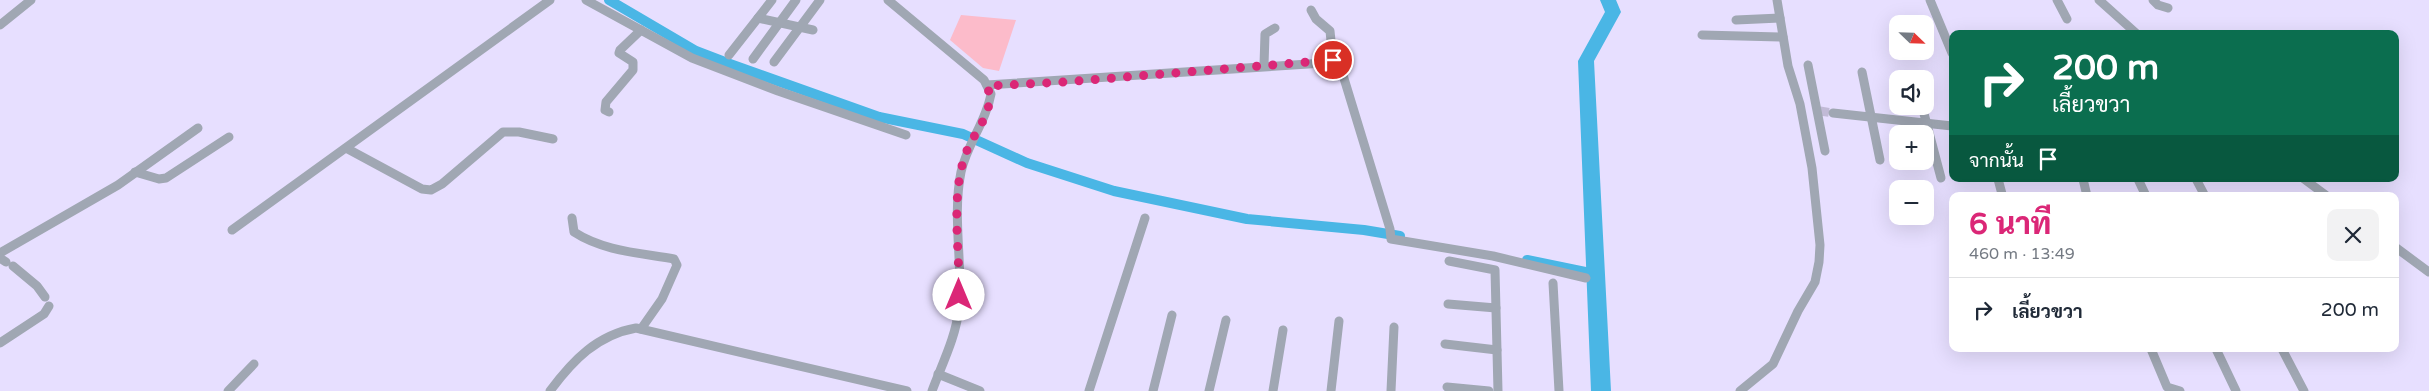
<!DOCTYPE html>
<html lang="th">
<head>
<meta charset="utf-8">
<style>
  :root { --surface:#fff; --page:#f2f2f3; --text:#1f2937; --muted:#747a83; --line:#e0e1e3; --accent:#db2777 }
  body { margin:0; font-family:"Varela Round",Sarabun,sans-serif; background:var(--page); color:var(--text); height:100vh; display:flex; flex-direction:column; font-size:19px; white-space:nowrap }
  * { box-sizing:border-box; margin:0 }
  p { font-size:16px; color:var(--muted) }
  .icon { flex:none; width:28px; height:28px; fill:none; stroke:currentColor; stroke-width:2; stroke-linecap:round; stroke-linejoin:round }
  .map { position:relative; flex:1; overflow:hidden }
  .drawer { position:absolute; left:1949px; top:192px; width:450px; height:160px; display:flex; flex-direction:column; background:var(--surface); border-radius:10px; box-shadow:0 5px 20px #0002 }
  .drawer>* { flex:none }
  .hud { position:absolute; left:1949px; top:30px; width:450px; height:152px; border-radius:10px; box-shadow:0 5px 20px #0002; background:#0b6e4f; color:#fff; overflow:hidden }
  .needle { width:32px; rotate:113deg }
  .controls { position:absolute; left:1889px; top:15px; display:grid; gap:10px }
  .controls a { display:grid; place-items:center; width:45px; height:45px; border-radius:10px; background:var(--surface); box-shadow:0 5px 20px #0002; font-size:25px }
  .pin { position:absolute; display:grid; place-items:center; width:42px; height:42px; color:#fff; margin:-21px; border:2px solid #fff; border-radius:50%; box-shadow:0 1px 5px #0007 }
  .me { position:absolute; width:55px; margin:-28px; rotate:0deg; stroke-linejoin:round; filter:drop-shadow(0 0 4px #0008) }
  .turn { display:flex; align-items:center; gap:18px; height:105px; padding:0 20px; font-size:22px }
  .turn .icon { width:65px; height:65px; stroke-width:2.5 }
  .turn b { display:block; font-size:35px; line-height:42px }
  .then { display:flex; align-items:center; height:48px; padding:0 20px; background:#0003; gap:10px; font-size:19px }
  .round { display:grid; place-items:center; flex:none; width:52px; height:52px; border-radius:10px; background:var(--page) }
  .headline { display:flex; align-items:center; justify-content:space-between; height:85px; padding:0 20px }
  h1 { font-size:30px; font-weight:800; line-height:38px; color:var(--accent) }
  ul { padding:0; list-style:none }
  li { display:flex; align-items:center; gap:15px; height:65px; padding:0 20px; border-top:1px solid var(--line) }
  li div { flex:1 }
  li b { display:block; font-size:19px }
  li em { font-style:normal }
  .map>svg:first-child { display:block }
  .green { fill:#fcbbca }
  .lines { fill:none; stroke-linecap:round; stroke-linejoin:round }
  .canal { stroke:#4ab6e5; stroke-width:10 }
  .river { fill:#4ab6e5; fill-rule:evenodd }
  .minor-tunnel { stroke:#c1bad6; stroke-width:9; stroke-dasharray:9 4.5; stroke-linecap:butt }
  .minor { stroke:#a0a7b3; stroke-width:9 }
  .route { stroke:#db2777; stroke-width:9; stroke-dasharray:0 16.2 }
</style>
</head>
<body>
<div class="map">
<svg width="2429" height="391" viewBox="0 0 2429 391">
  <rect width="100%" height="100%" fill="#e7dfff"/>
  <!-- green -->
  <path class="green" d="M961 15 1016 20 999 71 983 68 950 40Z"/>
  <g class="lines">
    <!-- canal -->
    <g class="canal">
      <path d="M609 0 696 51 730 64 879 117 963 134 1027 163 1114 191 1247 219 1364 230 1400 236"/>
      <path d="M1527 260 1595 274"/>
    </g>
    <!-- river -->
    <path class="river" d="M1600 0H1616L1621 12 1594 61 1611 391H1591L1578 61 1605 12Z"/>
    <!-- minor-tunnel -->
    <path class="minor-tunnel" d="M1820 111 1833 113"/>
    <!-- minor -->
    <g class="minor">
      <path d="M586 0 692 58 778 91 906 135"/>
      <path d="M772 0 758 18 813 30"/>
      <path d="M888 0 984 80 991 94C986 122 967 144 961 172 952 217 963 263 959 308 956 337 942 364 932 391"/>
      <path d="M1930 0 1952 53"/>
      <path d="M2057 0 2067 19"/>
      <path d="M2099 0 2137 34"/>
      <path d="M2153 0 2158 5 2168 8"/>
      <path d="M1311 10 1316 19 1330 31 1333 60"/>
      <path d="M1736 20 1780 18"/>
      <path d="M0 25 31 0"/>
      <path d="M1702 35 1783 37"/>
      <path d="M729 55 758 18"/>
      <path d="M753 59 796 0"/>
      <path d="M774 62 820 0"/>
      <path d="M1264 65 1265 34 1275 28"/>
      <path d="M1808 65 1825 151"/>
      <path d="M1862 72 1880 160"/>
      <path d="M987 85 1339 62 1390 229 1391 239 1493 256 1586 278"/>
      <path d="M1922 106 1941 178"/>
      <path d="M609 112 605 110 606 102 633 70V62L619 53 620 50 641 30"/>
      <path d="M1833 113 1952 126"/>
      <path d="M346 148 422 189 431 190 442 184 503 132H519L553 139"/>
      <path d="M135 172 159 179 166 178 229 137"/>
      <path d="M1998 179 2002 194"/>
      <path d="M2083 179 2087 196"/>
      <path d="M2138 179 2146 196"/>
      <path d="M2196 179 2205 196"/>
      <path d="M2304 179 2327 196"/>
      <path d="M572 218 574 232C603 251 640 253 674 259L677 265 662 299 641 329"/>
      <path d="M232 230 550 0"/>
      <path d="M2395 247 2429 272"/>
      <path d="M0 253 118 185 198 128"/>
      <path d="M0 258 6 262"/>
      <path d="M1449 261 1495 270 1498 391"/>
      <path d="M13 266 37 286 45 297"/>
      <path d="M1553 283 1559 391"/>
      <path d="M1448 304 1496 308"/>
      <path d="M0 343 44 314 49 306"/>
      <path d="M1445 344 1497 350"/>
      <path d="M2151 349 2167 387 2180 391"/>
      <path d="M2216 349 2236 391"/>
      <path d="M2282 349 2304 391"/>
      <path d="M938 374 980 391"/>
      <path d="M1447 387 1489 391"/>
      <path d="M228 391 254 364"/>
      <path d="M550 391C573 360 597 335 636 328L907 391"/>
      <path d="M1089 391 1145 218"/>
      <path d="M1153 391 1172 315"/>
      <path d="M1209 391 1226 320"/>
      <path d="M1273 391 1283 330"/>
      <path d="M1331 391 1339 321"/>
      <path d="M1391 391 1394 327"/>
      <path d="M1740 391 1773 364 1798 311 1815 282 1819 262 1820 245 1812 168 1800 104 1788 66 1777 0"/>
    </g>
  </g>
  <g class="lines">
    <!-- route -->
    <path class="route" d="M959 295C960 250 950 196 966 153 974 131 997 110 987 86L1065 82 1333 60"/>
  </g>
</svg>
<div class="controls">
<a><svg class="needle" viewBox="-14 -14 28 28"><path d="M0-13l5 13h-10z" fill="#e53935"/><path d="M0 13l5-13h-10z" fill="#747a83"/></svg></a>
<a><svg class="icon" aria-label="sound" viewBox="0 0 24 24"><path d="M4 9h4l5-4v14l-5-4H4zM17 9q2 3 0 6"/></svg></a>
<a>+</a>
<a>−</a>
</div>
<div class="pin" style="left:1333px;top:60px;background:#d93025"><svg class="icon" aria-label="arrive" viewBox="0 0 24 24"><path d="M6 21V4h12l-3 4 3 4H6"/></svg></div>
<svg class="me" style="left:959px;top:295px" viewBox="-20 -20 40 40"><circle r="19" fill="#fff"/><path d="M0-13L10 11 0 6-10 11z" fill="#db2777"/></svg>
<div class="hud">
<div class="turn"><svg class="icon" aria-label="right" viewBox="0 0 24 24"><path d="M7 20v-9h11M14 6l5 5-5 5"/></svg><div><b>200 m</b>เลี้ยวขวา</div></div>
<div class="then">จากนั้น<svg class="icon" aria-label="arrive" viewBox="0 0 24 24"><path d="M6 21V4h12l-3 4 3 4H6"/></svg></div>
</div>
<section class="drawer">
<div class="headline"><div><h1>6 นาที</h1><p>460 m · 13:49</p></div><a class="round"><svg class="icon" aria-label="close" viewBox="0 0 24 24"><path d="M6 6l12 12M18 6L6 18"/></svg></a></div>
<ul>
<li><svg class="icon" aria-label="right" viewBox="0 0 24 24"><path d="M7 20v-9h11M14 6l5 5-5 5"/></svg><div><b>เลี้ยวขวา</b></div><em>200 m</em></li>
</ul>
</section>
</div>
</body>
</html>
